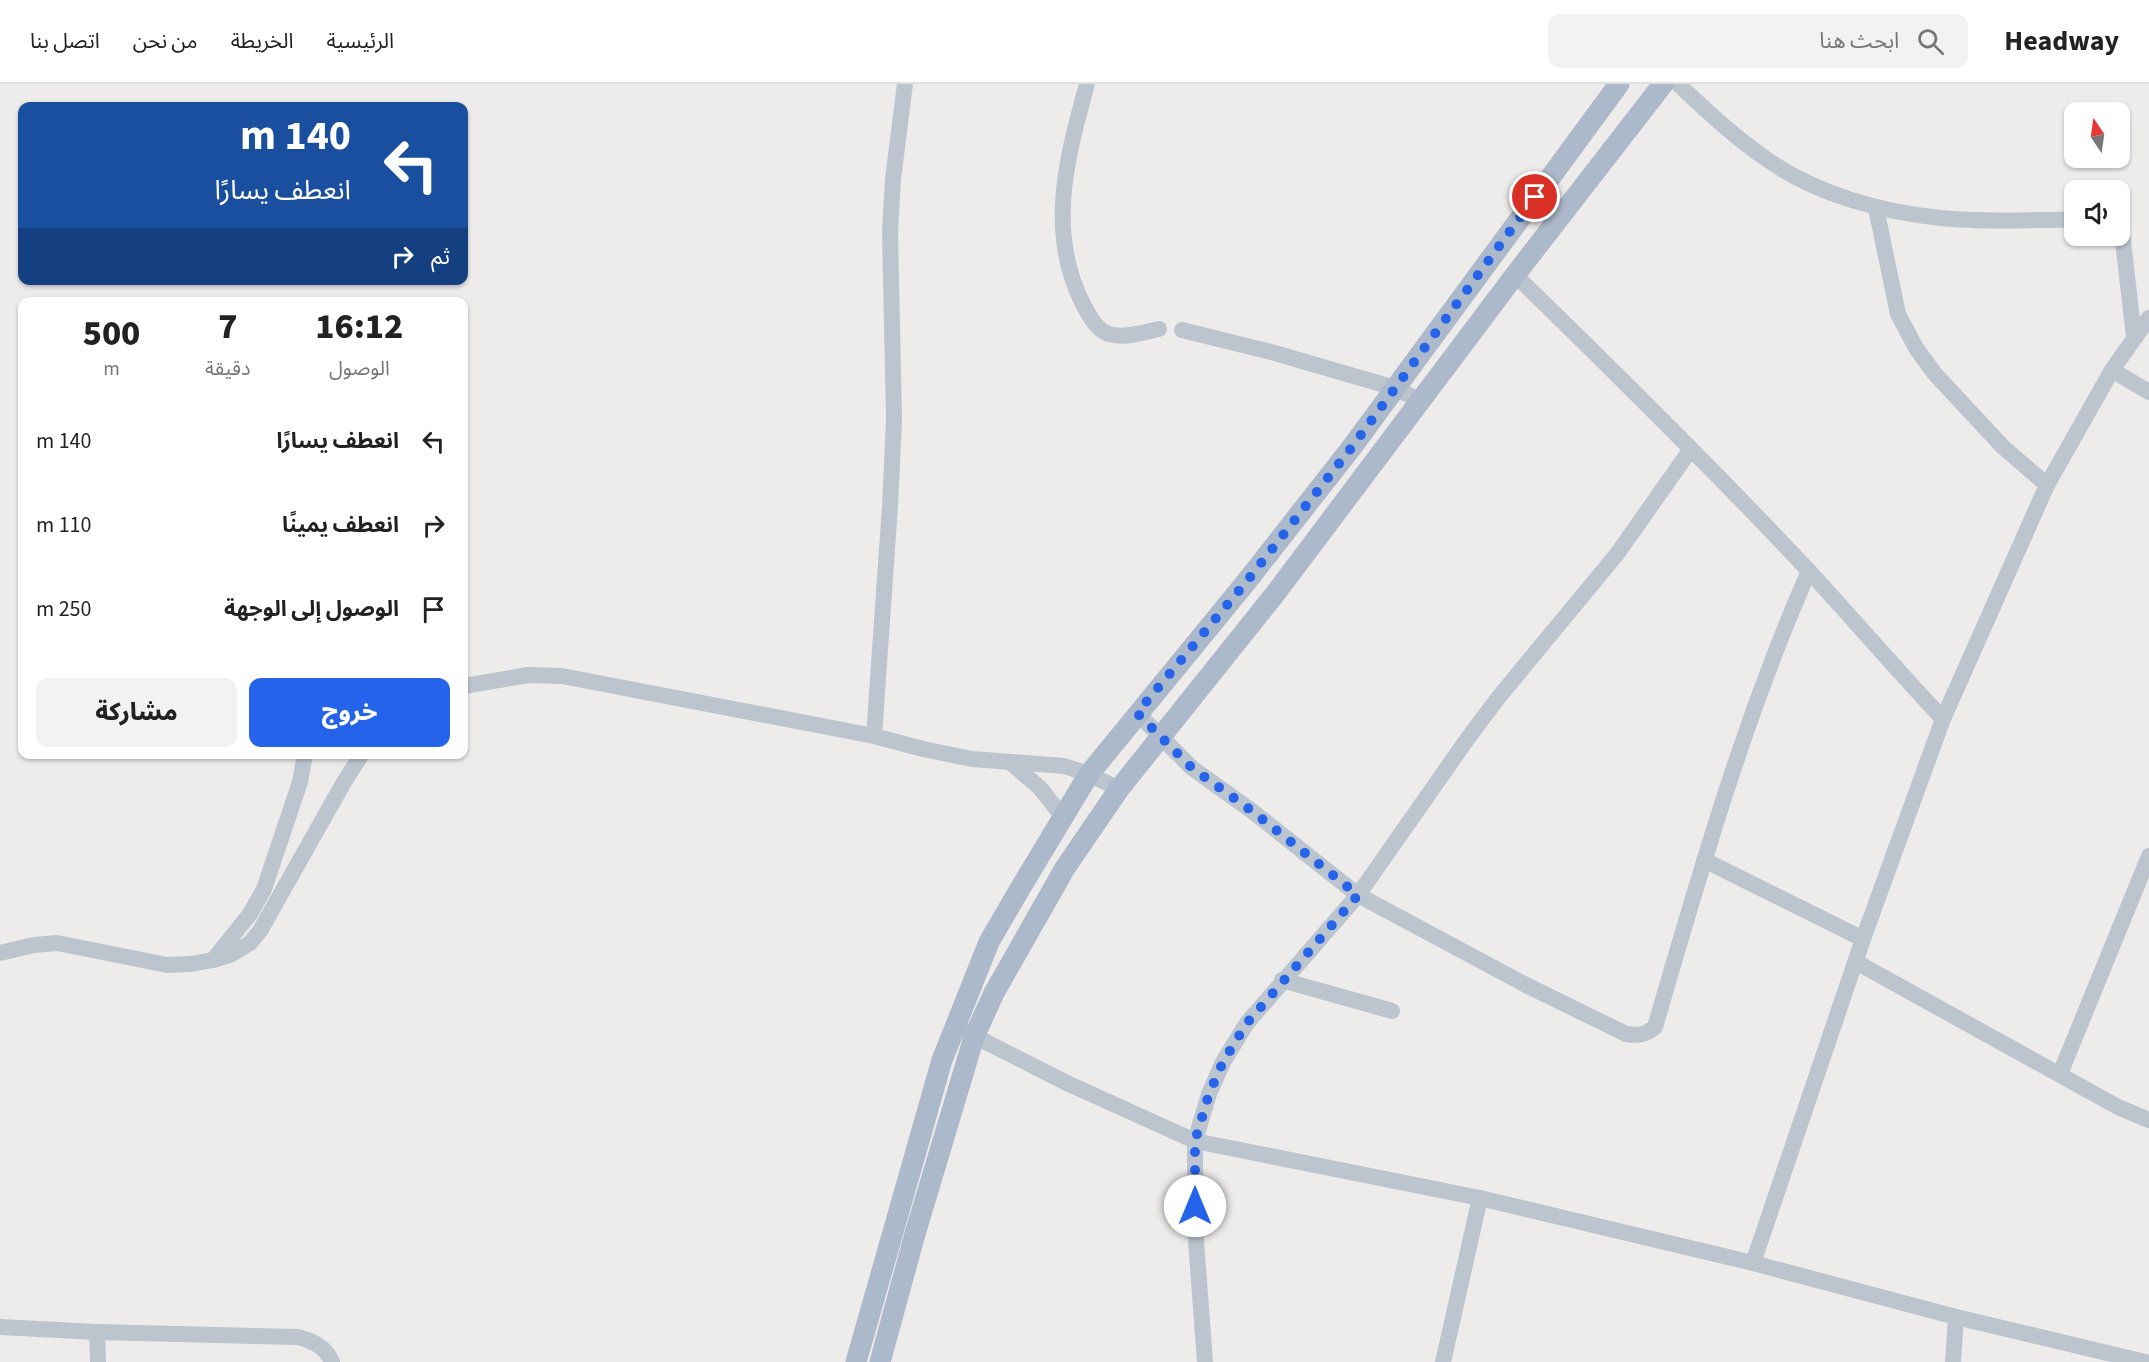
<!DOCTYPE html>
<html lang="ar">
<head>
<meta charset="utf-8">
<style>
  :root { --surface:#fff; --page:#f2f2f2; --text:#222; --muted:#767676; --line:#e0e0e0; --accent:#2563eb }
  body { margin:0; font-family:"Source Sans 3","Noto Sans Arabic",sans-serif; background:var(--page); color:var(--text); direction:rtl; height:100vh; display:flex; flex-direction:column; font-size:22px; white-space:nowrap }
  * { box-sizing:border-box; margin:0 }
  p { font-size:20px; color:var(--muted) }
  .icon { flex:none; width:33px; height:33px; fill:none; stroke:currentColor; stroke-width:2; stroke-linecap:round; stroke-linejoin:round }
  .map { position:relative; flex:1; overflow:hidden; direction:ltr }
  .side { position:absolute; left:18px; top:213px; width:450px; height:462px; display:flex; flex-direction:column; background:var(--surface); border-radius:12px; box-shadow:0 2px 4px #0004; direction:rtl }
  .side>* { flex:none }
  .banner { position:absolute; left:18px; top:18px; width:450px; height:183px; border-radius:12px; box-shadow:0 2px 4px #0004; direction:rtl; background:#1a4fa0; color:#fff; overflow:hidden }
  .needle { width:39px; rotate:347deg }
  .fabs { position:absolute; left:2064px; top:18px; display:grid; gap:12px }
  .fabs a { display:grid; place-items:center; width:66px; height:66px; border-radius:12px; background:var(--surface); box-shadow:0 2px 4px #0004; font-size:30px }
  .pin { position:absolute; display:grid; place-items:center; width:51px; height:51px; color:#fff; margin:-26px; border:3px solid #fff; border-radius:50%; box-shadow:0 2px 6px #0007 }
  .me { position:absolute; width:66px; margin:-33px; rotate:0deg; stroke-linejoin:round; filter:drop-shadow(0 0 4px #0008) }
  .turn { display:flex; align-items:center; gap:21px; height:126px; padding:0 18px; font-size:27px }
  .turn .icon { width:78px; height:78px; stroke-width:2.5 }
  .turn b { display:block; font-size:42px; line-height:51px }
  .then { display:flex; align-items:center; height:57px; padding:0 18px; background:#0003; gap:12px; font-size:22px }
  .eta { display:flex; justify-content:space-evenly; align-items:center; height:102px; text-align:center }
  .eta b { font-size:36px; font-weight:800; line-height:42px }
  .cta { display:flex; gap:12px; margin-top:auto; padding:12px 18px }
  .cta a { flex:1; height:69px; border-radius:12px; background:var(--accent); color:#fff; font-size:24px; font-weight:800; line-height:69px; text-align:center }
  .cta a+a { background:var(--page); color:var(--text) }
  ul { padding:0; list-style:none }
  li { display:flex; align-items:center; gap:18px; height:84px; padding:0 18px }
  li div { flex:1 }
  li b { display:block; font-size:22px }
  li em { font-style:normal }
  header { display:flex; align-items:center; gap:36px; box-sizing:border-box; height:84px; padding:0 30px; background:var(--surface); border-bottom:2px solid var(--line) }
  header strong { font-size:28px }
  nav { display:flex; gap:33px; margin-inline-start:auto; font-size:21px }
  .search { width:420px; height:54px; background:var(--page); display:flex; align-items:center; gap:15px; box-sizing:border-box; padding:0 21px; border-radius:12px; color:var(--muted); font-size:22px }
  .map>svg:first-child { display:block }
  .lines { fill:none; stroke-linecap:round; stroke-linejoin:round }
  .minor { stroke:#bcc5ce; stroke-width:16 }
  .major { stroke:#abb9ca; stroke-width:21 }
  .route { stroke:#2563eb; stroke-width:10; stroke-dasharray:0 18 }
</style>
</head>
<body>
<header>
<strong>Headway</strong>
<div class="search"><svg class="icon" aria-label="search" viewBox="0 0 24 24"><circle cx="10" cy="10" r="6"/><path d="M15 15l6 6"/></svg>ابحث هنا</div>
<nav><a>الرئيسية</a><a>الخريطة</a><a>من نحن</a><a>اتصل بنا</a></nav>
</header>
<div class="map">
<svg width="2149" height="1278" viewBox="0 0 2149 1278">
  <rect width="100%" height="100%" fill="#eeebeb"/>
  <g class="lines">
    <!-- minor -->
    <g class="minor">
      <path d="M1087 0C1067 73 1046 148 1083 220 1089 231 1096 246 1109 250 1124 255 1144 248 1159 245"/>
      <path d="M1678 0C1706 26 1733 52 1765 74 1815 110 1881 128 1941 134 1986 139 2030 135 2074 136"/>
      <path d="M1876 124 1898 230 1916 264 1935 290 2003 363 2047 401"/>
      <path d="M2120 146 2123 157 2134 253"/>
      <path d="M1515 191C1615 288 1713 385 1808 486 1853 535 1897 586 1943 635"/>
      <path d="M1182 246 1271 268 1395 304 1421 317"/>
      <path d="M2112 286 2149 308"/>
      <path d="M464 602 528 591 562 592 874 652 923 665 972 675 1064 682 1089 690 1119 705"/>
      <path d="M1137 629 1192 684 1252 727 1358 811 1526 901 1626 950C1639 952 1645 951 1655 943 1700 789 1744 634 1809 487"/>
      <path d="M874 652 890 422 894 335 890 148 893 95 905 0"/>
      <path d="M1010 678 1040 704 1063 733"/>
      <path d="M1704 776 1863 855"/>
      <path d="M0 869 34 861 57 859 167 881 191 880 213 876 232 870 250 859 260 847 344 698 362 670"/>
      <path d="M213 876 250 830 264 805 300 698 305 670"/>
      <path d="M1856 878 2118 1023 2149 1036"/>
      <path d="M1282 896 1392 927"/>
      <path d="M964 947 1069 1000 1195 1057 1480 1114 1753 1179 1956 1233 2145 1278"/>
      <path d="M2060 990 2149 772"/>
      <path d="M1753 1179 1863 855 1943 635 2047 401 2112 286 2149 234"/>
      <path d="M0 1243 97 1248 298 1253C313 1257 326 1263 332 1278"/>
      <path d="M97 1248 98 1278"/>
      <path d="M1205 1278 1195 1143V1057L1209 1010 1223 978 1247 939 1358 811 1468 654 1498 614 1617 470 1691 365"/>
      <path d="M1443 1278 1480 1114"/>
      <path d="M1953 1278 1956 1233"/>
    </g>
    <!-- major -->
    <g class="major">
      <path d="M856 1278 942 976 989 858 1021 803 1089 690 1247 497 1352 363 1619 0"/>
      <path d="M880 1278 915 1150 974 953 994 909 1065 784 1119 705 1275 510 1515 191 1663 0"/>
    </g>
  </g>
  <g class="lines">
    <!-- route -->
    <path class="route" d="M1195 1122V1057L1209 1010 1223 978 1247 939 1358 811 1252 727 1192 684 1137 629 1247 497 1352 363 1535 113"/>
  </g>
</svg>
<div class="fabs">
<a><svg class="needle" viewBox="-14 -14 28 28"><path d="M0-13l5 13h-10z" fill="#e53935"/><path d="M0 13l5-13h-10z" fill="#767676"/></svg></a>
<a><svg class="icon" aria-label="sound" viewBox="0 0 24 24"><path d="M4 9h4l5-4v14l-5-4H4zM17 9q2 3 0 6"/></svg></a>
</div>
<div class="pin" style="left:1535px;top:113px;background:#d93025"><svg class="icon" aria-label="arrive" viewBox="0 0 24 24"><path d="M6 21V4h12l-3 4 3 4H6"/></svg></div>
<svg class="me" style="left:1195px;top:1122px" viewBox="-20 -20 40 40"><circle r="19" fill="#fff"/><path d="M0-13L10 11 0 6-10 11z" fill="#2563eb"/></svg>
<div class="banner">
<div class="turn"><svg class="icon" aria-label="left" viewBox="0 0 24 24"><path d="M17 20v-9H6M10 6l-5 5 5 5"/></svg><div><b>140 m</b>انعطف يسارًا</div></div>
<div class="then">ثم<svg class="icon" aria-label="right" viewBox="0 0 24 24"><path d="M7 20v-9h11M14 6l5 5-5 5"/></svg></div>
</div>
<section class="side">
<div class="eta">
<div><b>16:12</b><p>الوصول</p></div>
<div><b>7</b><p>دقيقة</p></div>
<div><b>500</b><p>m</p></div>
</div>
<ul>
<li><svg class="icon" aria-label="left" viewBox="0 0 24 24"><path d="M17 20v-9H6M10 6l-5 5 5 5"/></svg><div><b>انعطف يسارًا</b></div><em>140 m</em></li>
<li><svg class="icon" aria-label="right" viewBox="0 0 24 24"><path d="M7 20v-9h11M14 6l5 5-5 5"/></svg><div><b>انعطف يمينًا</b></div><em>110 m</em></li>
<li><svg class="icon" aria-label="arrive" viewBox="0 0 24 24"><path d="M6 21V4h12l-3 4 3 4H6"/></svg><div><b>الوصول إلى الوجهة</b></div><em>250 m</em></li>
</ul>
<div class="cta"><a>خروج</a><a>مشاركة</a></div>
</section>
</div>
</body>
</html>
